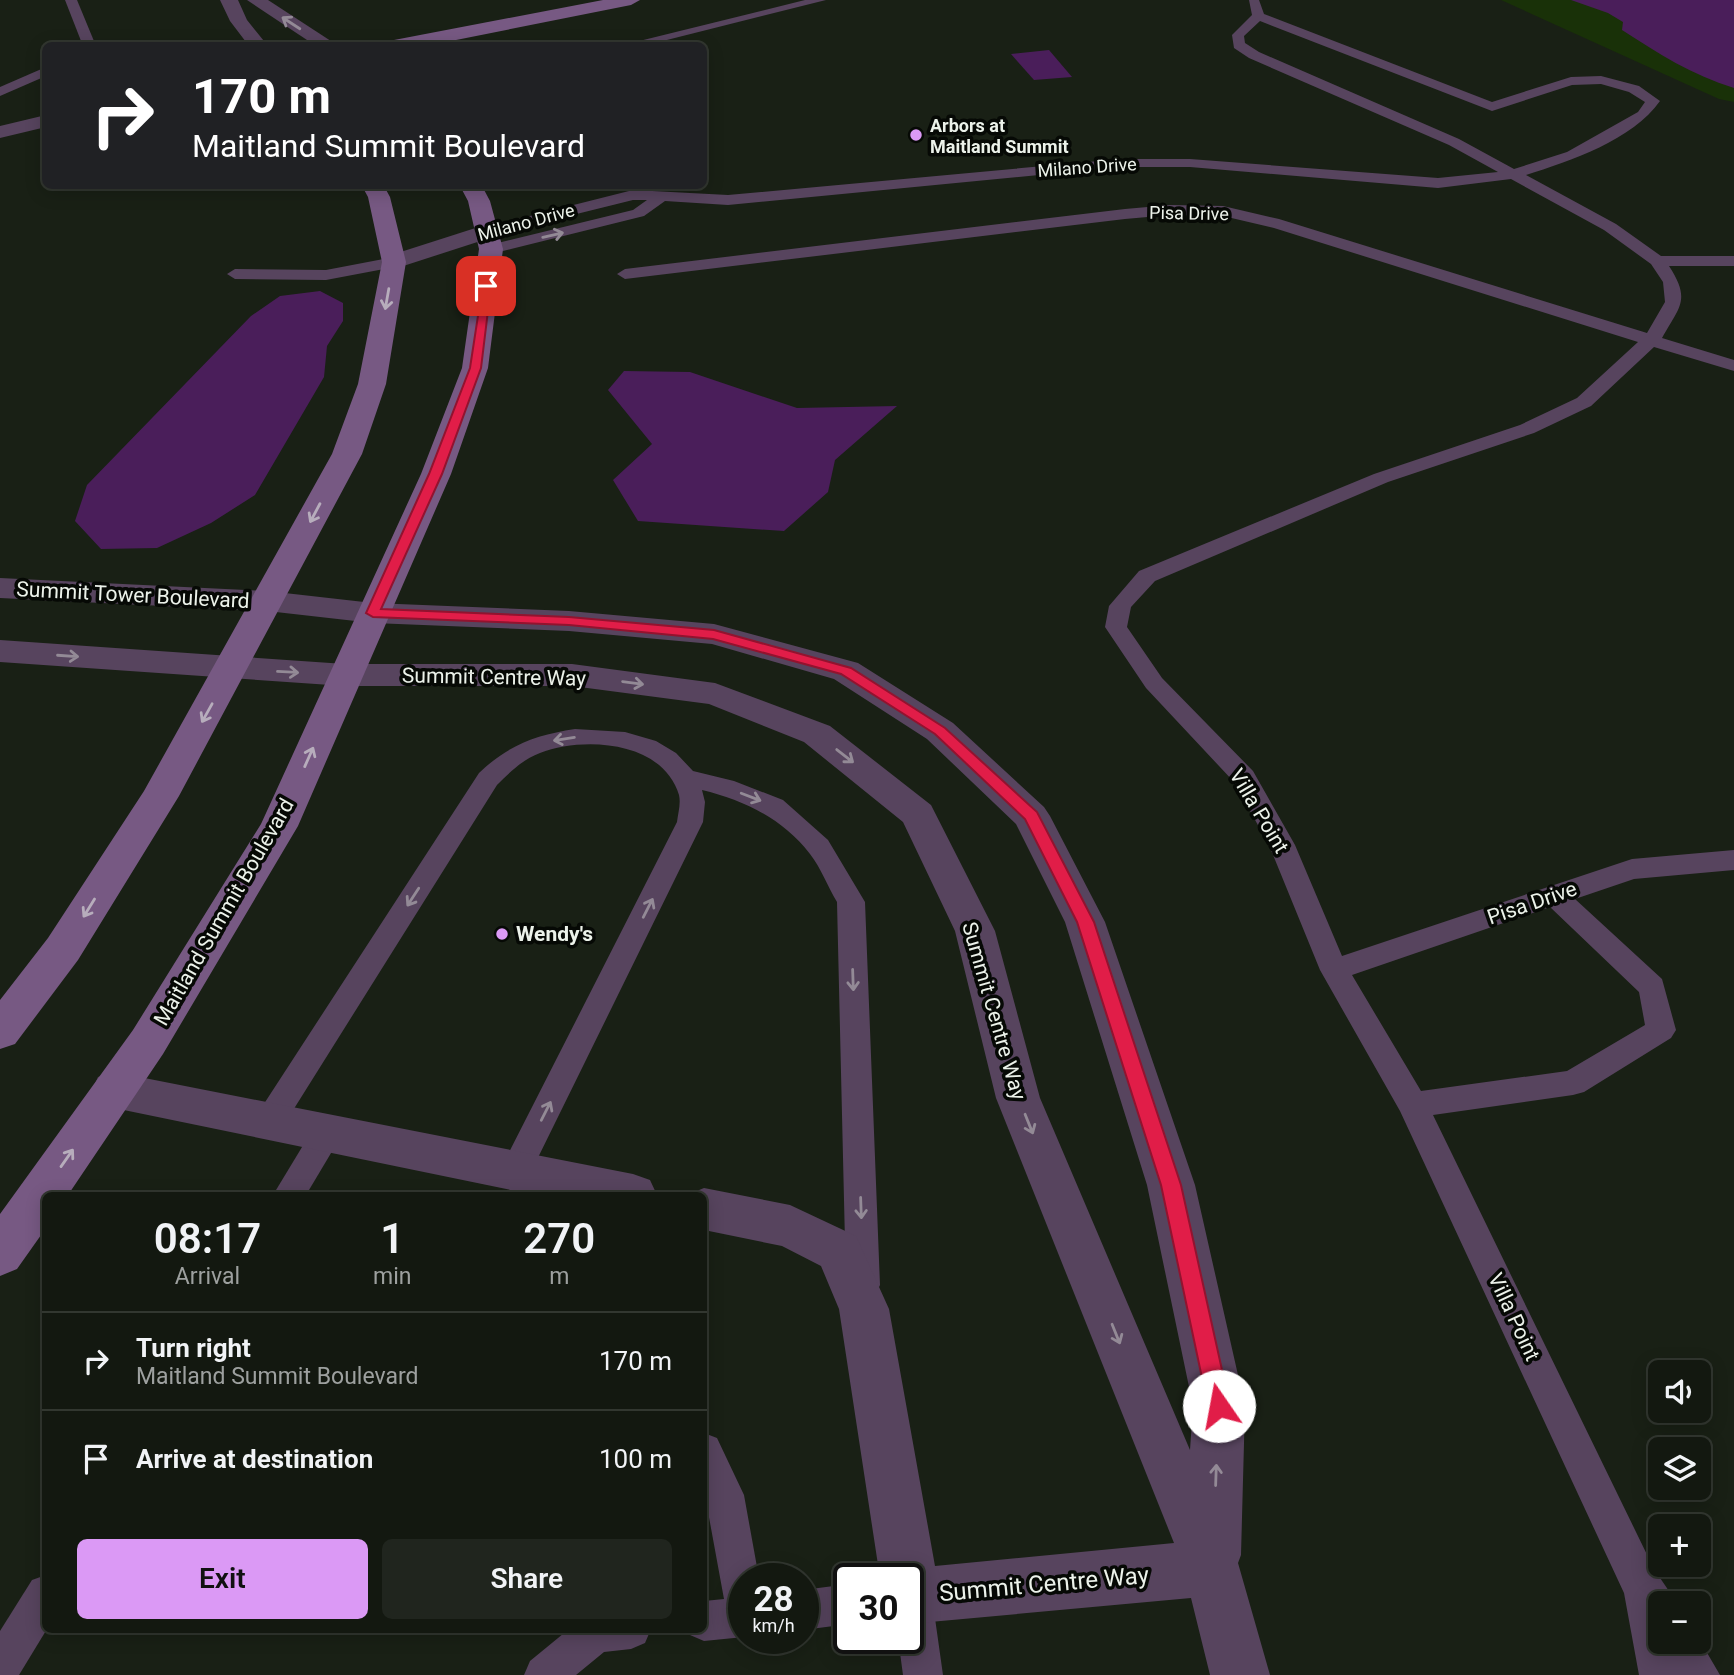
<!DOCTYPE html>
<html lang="en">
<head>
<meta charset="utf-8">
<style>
  :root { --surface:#131810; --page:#20251e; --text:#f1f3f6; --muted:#9da09f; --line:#323730; --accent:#db99f5 }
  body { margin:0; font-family:Roboto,sans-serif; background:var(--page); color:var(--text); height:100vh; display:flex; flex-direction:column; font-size:26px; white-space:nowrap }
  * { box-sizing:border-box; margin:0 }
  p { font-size:23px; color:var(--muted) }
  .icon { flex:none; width:38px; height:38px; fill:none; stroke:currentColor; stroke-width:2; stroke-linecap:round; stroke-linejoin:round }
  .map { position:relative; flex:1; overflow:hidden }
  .sheet { position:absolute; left:42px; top:1192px; width:665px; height:441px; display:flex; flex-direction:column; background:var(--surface); border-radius:10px; box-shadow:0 4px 18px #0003,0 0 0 2px var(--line) }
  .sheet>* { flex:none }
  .guide { position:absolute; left:42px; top:42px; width:665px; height:147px; border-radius:10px; box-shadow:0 4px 18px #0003,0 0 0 2px var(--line); background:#202124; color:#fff; overflow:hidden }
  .buttons { position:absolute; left:1648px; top:1360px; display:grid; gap:14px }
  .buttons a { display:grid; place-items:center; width:63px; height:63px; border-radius:10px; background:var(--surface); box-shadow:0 4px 18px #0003,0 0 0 2px var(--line); font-size:35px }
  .speed { position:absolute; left:728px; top:1563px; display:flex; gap:14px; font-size:35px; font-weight:700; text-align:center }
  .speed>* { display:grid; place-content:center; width:91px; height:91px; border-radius:50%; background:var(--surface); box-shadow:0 4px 18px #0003,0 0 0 2px var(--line); line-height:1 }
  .speed small { font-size:18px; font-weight:400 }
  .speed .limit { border:4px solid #111; border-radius:10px; background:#fff; color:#111 }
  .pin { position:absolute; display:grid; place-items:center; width:60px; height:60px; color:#fff; margin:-30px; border-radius:14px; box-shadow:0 4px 10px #0006 }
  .me { position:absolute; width:77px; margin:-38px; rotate:348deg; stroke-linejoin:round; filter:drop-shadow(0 0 5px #0008) }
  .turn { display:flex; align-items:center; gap:24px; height:147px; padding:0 35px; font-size:32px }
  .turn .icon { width:91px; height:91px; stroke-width:2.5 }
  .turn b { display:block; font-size:49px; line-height:60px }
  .eta { display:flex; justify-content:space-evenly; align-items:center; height:119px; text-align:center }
  .eta b { font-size:42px; font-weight:600; line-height:49px }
  .action { display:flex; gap:14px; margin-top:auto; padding:14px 35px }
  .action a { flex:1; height:80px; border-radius:10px; background:var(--accent); color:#111; font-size:28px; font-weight:600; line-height:80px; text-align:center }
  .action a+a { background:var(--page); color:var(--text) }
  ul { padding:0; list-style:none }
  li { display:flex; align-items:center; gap:21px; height:98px; padding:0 35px; border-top:2px solid var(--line) }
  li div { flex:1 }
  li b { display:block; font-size:26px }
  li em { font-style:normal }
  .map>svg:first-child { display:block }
  .green { fill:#193108 }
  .water { fill:#4a1e5a }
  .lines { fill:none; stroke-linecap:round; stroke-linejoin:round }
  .lane { fill:#57445e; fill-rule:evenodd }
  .street { fill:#57445e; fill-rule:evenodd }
  .secondary { fill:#775983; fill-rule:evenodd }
  .oneway { stroke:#938a96 }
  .oneway2 { stroke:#b7adbc }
  .route { fill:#e11d48; stroke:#92132f; stroke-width:2 }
  .poi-dot { fill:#db99f5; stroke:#060905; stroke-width:2.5 }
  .labels { text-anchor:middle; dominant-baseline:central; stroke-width:7; stroke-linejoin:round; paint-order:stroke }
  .far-poi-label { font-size:18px; font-weight:bold; fill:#ecf2ea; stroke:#060905; text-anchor:start }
  .far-street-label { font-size:18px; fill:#ecf2ea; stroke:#060905 }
  .street-label { font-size:21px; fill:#ecf2ea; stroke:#060905 }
  .poi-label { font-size:21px; font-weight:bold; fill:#ecf2ea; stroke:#060905; text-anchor:start }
  .near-street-label { font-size:24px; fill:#ecf2ea; stroke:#060905 }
</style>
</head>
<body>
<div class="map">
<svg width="1734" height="1675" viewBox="0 0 1734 1675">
  <rect width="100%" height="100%" fill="#192015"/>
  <!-- green -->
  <path class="green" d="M1501 0H1734V102L1719 99Z"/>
  <!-- water -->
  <g class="water">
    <path d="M1571 0H1734V88C1692 75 1659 54 1622 30L1623 22 1608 13Z"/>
    <path d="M1049 50 1072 77 1034 80 1011 54Z"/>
    <path d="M320 291 343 303V321L327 346 324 377 255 495 211 523 157 548 101 549 75 521 87 485 251 316 280 296Z"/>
    <path d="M624 371 690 372 797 408 897 406 835 460 828 492 784 531 638 521 613 480 652 444 608 390Z"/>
  </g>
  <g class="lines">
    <!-- lane -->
    <g class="lane">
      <path d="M65 0H77L96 46H83Z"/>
      <path d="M805 0H826L643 46H619Z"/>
      <path d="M1249 0H1259L1264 14 1492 102 1571 77 1601 76 1639 86 1660 101C1633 140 1570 161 1526 175L1616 224 1661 256H1734V266H1669C1691 300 1680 306 1662 338L1734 360V371L1654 347 1591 406 1534 433 1388 482 1155 581 1131 607 1127 627 1162 678 1253 771 1295 845 1342 956 1632 859 1734 850V870L1634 879 1575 899 1662 979 1676 1030 1671 1038 1584 1092 1573 1095 1433 1115 1654 1569 1675 1600 1676 1603H1661V1642H1699V1639L1720 1675H1639L1624 1593 1400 1111 1320 970 1269 845 1234 782 1146 688 1105 627 1109 606 1139 571 1374 474 1520 425 1577 398 1638 342 1274 228 1223 216 1170 215 1125 219 625 279 617 274 625 269 1125 209 1170 205 1223 206 1279 219 1647 333 1665 302 1663 282 1651 264 1604 230 1511 179 1438 188 1190 167H1121L728 205 665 201 644 216 491 254 483 249 485 246 633 210 647 200H633L488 236 480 231 482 228 633 190 728 195 1121 159H1190L1438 178 1498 172 1449 145 1249 58 1234 48 1232 35 1252 15ZM1260 21 1492 111 1572 85 1601 84 1629 92 1645 102 1638 112 1567 152 1514 169 1459 139 1259 52 1245 43 1244 36ZM1550 907 1639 992 1645 1025 1567 1071 1421 1091 1352 975Z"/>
      <path d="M46 67V76L0 96V87Z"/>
      <path d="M394 257 402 262 400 266 326 280 235 279 227 274 235 269 326 270Z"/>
      <path d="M575 729 625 732 656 741 676 753 693 771 734 781 783 800 828 840 865 902 880 1285 875 1296 863 1300 851 1296 846 1285 837 902C828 887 821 868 810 854 783 819 744 800 702 790L705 802 703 822 526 1182 515 1186 504 1182 499 1172 677 822C678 813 681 804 679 795 663 741 584 736 540 753 523 759 509 773 497 785L280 1131 269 1135 258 1131 253 1122 258 1113 479 773C508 745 536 735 575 729Z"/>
      <path d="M327 1120 338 1124 343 1133 306 1195H273L316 1124Z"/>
      <path d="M704 1433 717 1438 744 1495 759 1578H744V1637L704 1641 690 1635 688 1629H704V1601L724 1599 704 1490Z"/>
      <path d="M46 1575 47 1629 19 1675H0V1631L32 1580Z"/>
      <path d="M912 1577 926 1583 932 1597 943 1675H903L898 1638H908V1578H905Z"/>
      <path d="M849 1584V1624L803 1630V1590Z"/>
      <path d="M569 1629H651L645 1643 631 1649 604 1652 576 1675H524L530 1661Z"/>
    </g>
    <!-- street -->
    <g class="street">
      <path d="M220 0H238L247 20 268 46H249L230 21Z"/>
      <path d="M247 0H268L337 45 316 46Z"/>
      <path d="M46 115V127L0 138V126Z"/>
      <path d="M488 224 496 226 500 231 496 236 394 269 385 267 382 262 385 257Z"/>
      <path d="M0 578 267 591 373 603 569 611 714 624 858 663 953 723 1044 807 1050 816 1105 922 1195 1185 1245 1406 1241 1555 1238 1563 1270 1675H1210L1191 1598 908 1624V1578H880L839 1309 821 1266 782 1246 704 1230V1195H687L704 1188 790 1205 856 1236 889 1309 935 1566 1174 1543 996 1098 955 931 903 822 804 742 709 704 572 686H345L0 662V640L345 664H572L715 683 830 726 931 805 995 931 1040 1098 1190 1450 1193 1406 1147 1185 1065 922 1016 824 927 739 834 679 712 644 569 631 373 623 267 611 0 598Z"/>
      <path d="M114 1072 633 1174 650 1180 657 1195H535L114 1108 98 1103 92 1090 98 1077Z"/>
    </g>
    <!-- secondary -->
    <g class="secondary">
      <path d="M603 0H640L631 5 426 46H385L394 40Z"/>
      <path d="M324 40H359L368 46H315Z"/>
      <path d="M362 186H384L390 197 406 262 386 384 362 454 179 796 78 960 15 1044 0 1049V1000L48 938 144 791 332 454 358 384 382 262 368 197Z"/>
      <path d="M460 186H482L490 201 503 249 488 368 451 474 298 826 163 1054 68 1195H46V1228L17 1269 0 1276V1214L133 1030 261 824 421 474 462 368 479 249 468 201Z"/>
    </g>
  </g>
  <!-- one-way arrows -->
  <defs><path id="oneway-shaft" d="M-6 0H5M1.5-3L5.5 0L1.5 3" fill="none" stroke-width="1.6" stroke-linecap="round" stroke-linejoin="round" transform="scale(1.75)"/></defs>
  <g class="oneway">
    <use href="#oneway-shaft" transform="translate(291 23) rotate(-147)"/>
    <use href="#oneway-shaft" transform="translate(553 235) rotate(-13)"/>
    <use href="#oneway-shaft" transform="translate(68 656) rotate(4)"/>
    <use href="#oneway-shaft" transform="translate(288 672) rotate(3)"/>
    <use href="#oneway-shaft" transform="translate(633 683) rotate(8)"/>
    <use href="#oneway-shaft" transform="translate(564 739) rotate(171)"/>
    <use href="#oneway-shaft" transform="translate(845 756) rotate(38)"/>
    <use href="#oneway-shaft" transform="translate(751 797) rotate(21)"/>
    <use href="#oneway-shaft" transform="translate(413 897) rotate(123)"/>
    <use href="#oneway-shaft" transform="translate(648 908) rotate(-63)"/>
    <use href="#oneway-shaft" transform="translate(853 980) rotate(88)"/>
    <use href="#oneway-shaft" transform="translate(546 1111) rotate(-63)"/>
    <use href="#oneway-shaft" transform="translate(1029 1124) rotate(68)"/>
    <use href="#oneway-shaft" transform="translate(861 1208) rotate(88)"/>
    <use href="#oneway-shaft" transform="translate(1116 1334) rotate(68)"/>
    <use href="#oneway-shaft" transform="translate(1216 1475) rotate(-88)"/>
  </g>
  <g class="oneway2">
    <use href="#oneway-shaft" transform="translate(387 299) rotate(100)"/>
    <use href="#oneway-shaft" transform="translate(315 513) rotate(118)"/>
    <use href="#oneway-shaft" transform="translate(207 713) rotate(119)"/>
    <use href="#oneway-shaft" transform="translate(309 757) rotate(-66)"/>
    <use href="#oneway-shaft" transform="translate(89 908) rotate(122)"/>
    <use href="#oneway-shaft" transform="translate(67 1158) rotate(-55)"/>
  </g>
  <!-- route -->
  <path class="route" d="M483 283 491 286 481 368 442 474 381 609 569 617 714 630 851 668 945 728 1037 812 1094 922 1181 1185 1230 1406 1227 1413 1219 1416 1211 1413 1208 1406 1161 1185 1077 922 1025 819 1008 803 935 734 841 674 713 639 569 625 373 617 366 613 429 474 470 368Z"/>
  <!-- markers -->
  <g class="poi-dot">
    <circle cx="916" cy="135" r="7"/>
    <circle cx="502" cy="934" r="7"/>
  </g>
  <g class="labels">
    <!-- far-poi labels -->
    <g class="far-poi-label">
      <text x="930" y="125">Arbors at<tspan x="930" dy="21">Maitland Summit</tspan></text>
    </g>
    <!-- far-street labels -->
    <g class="far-street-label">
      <text transform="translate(1087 167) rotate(-4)">Milano Drive</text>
      <text transform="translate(1189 213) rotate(1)">Pisa Drive</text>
      <text transform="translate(526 222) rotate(-15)">Milano Drive</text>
    </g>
    <!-- street labels -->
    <g class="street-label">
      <text transform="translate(133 595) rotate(3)">Summit Tower Boulevard</text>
      <text transform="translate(494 677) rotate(1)">Summit Centre Way</text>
      <text transform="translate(1259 811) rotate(59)">Villa Point</text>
      <text transform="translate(1532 903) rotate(-19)">Pisa Drive</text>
      <text transform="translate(224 912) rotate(-60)">Maitland Summit Boulevard</text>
      <text transform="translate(994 1011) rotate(74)">Summit Centre Way</text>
      <text transform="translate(1514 1317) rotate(65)">Villa Point</text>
    </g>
    <!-- poi labels -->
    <g class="poi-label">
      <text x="516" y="934">Wendy's</text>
    </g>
    <!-- near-street labels -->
    <g class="near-street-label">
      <text transform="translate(1044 1584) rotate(-5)">Summit Centre Way</text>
    </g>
  </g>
</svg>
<div class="buttons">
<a><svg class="icon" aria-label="sound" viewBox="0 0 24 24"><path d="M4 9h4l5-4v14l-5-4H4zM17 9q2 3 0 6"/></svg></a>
<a><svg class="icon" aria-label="layers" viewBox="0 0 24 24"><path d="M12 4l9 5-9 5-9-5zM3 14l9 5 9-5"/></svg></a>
<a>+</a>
<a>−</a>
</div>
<div class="speed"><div>28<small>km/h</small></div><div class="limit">30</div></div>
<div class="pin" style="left:486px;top:286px;background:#d93025"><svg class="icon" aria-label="arrive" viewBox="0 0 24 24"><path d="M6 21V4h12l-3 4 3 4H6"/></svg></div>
<svg class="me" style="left:1219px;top:1406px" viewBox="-20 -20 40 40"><circle r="19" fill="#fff"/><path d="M0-13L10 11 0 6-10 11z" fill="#e11d48"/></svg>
<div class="guide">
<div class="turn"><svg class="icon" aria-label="right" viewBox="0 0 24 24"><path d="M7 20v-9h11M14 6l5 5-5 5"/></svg><div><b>170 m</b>Maitland Summit Boulevard</div></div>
</div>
<section class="sheet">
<div class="eta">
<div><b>08:17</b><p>Arrival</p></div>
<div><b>1</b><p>min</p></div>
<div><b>270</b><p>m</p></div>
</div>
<ul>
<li><svg class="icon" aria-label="right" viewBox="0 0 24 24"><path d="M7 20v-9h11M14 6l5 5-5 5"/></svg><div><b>Turn right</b><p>Maitland Summit Boulevard</p></div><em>170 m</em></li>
<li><svg class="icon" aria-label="arrive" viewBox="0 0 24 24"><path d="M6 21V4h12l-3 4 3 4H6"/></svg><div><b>Arrive at destination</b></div><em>100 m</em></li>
</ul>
<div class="action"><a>Exit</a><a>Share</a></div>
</section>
</div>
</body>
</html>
